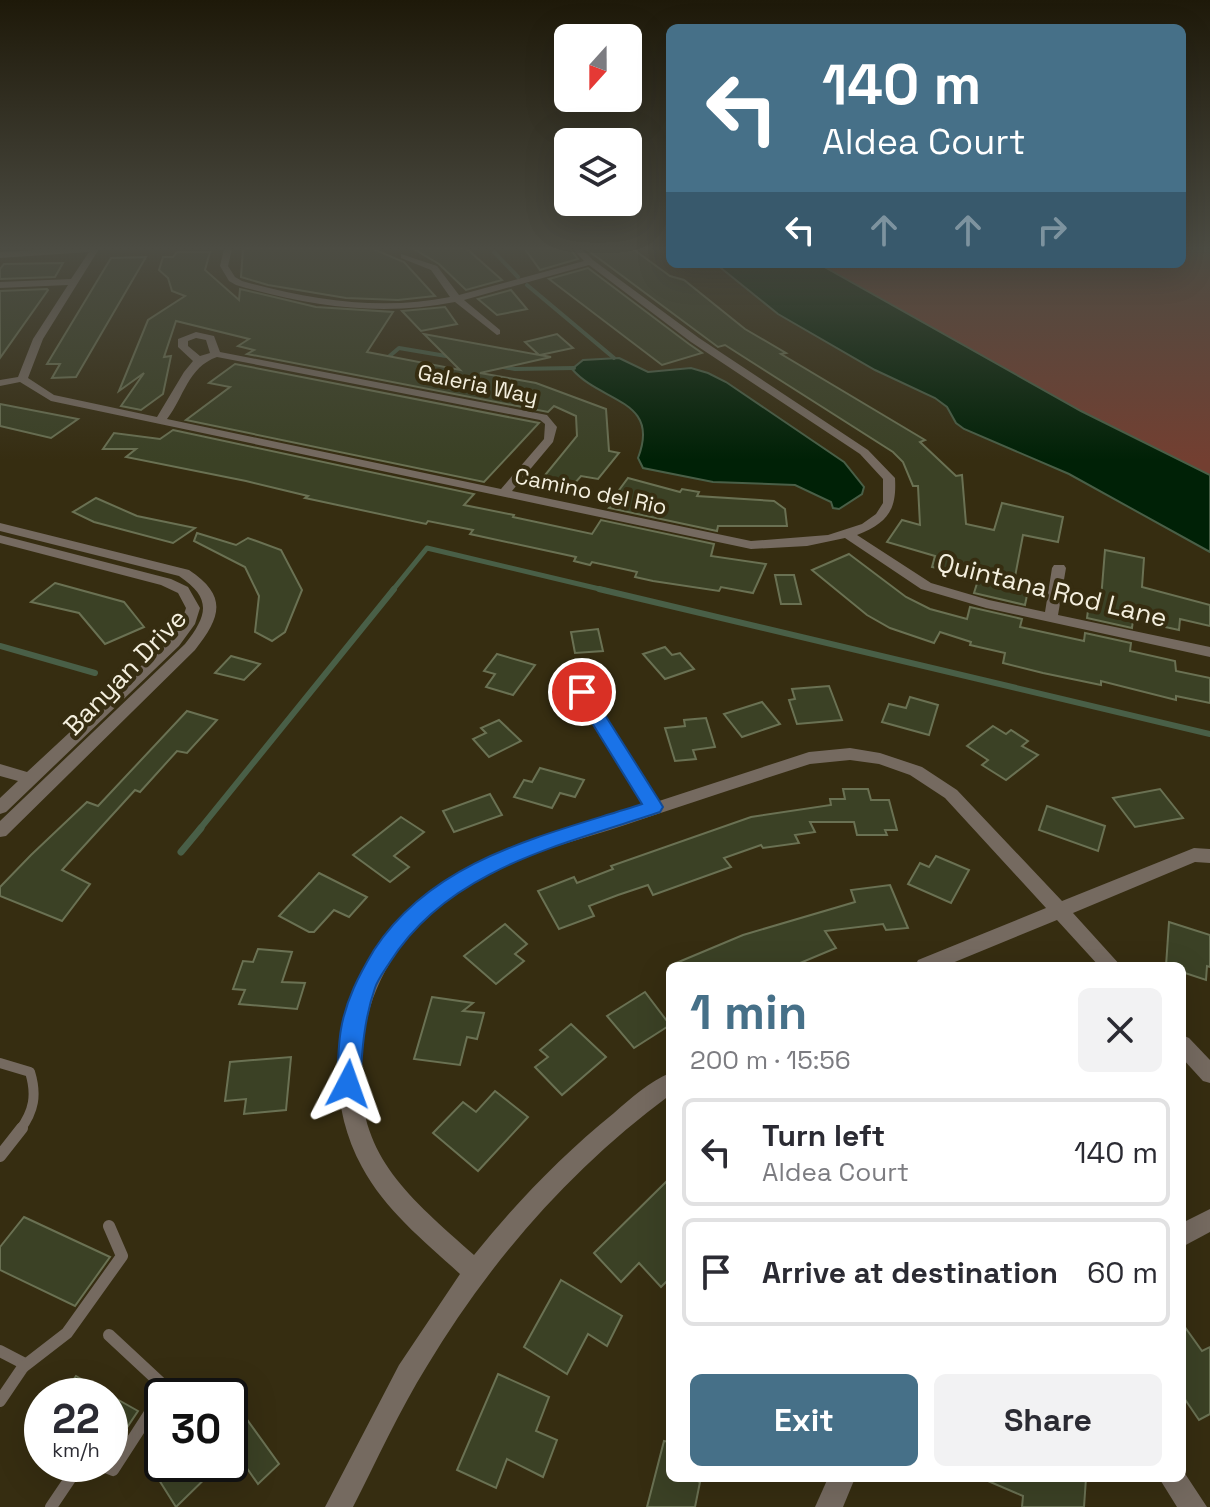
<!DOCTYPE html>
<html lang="en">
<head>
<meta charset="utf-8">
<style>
  :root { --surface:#fff; --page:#f2f2f3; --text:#2b2b33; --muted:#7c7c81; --line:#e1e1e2; --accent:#467088 }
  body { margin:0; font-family:"Space Grotesk",sans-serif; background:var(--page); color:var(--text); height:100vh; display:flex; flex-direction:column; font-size:30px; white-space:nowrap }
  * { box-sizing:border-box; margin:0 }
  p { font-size:26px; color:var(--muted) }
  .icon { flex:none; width:44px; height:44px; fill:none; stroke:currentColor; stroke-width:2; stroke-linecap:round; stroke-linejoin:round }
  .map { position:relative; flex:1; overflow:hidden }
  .drawer { position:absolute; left:666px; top:962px; width:520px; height:520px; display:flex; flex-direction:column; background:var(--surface); border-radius:12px; box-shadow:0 8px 32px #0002 }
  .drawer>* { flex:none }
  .guide { position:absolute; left:666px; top:24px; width:520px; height:244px; border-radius:12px; box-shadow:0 8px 32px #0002; background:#467088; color:#fff; overflow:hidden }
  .needle { width:52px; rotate:201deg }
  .fabs { position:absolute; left:554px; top:24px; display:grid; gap:16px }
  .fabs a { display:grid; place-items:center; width:88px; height:88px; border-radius:12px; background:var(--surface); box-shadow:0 8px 32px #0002; font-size:40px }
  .speed { position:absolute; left:24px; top:1378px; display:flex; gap:16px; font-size:40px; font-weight:700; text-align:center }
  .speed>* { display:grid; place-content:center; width:104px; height:104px; border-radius:50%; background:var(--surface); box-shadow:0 8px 32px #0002; line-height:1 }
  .speed small { font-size:20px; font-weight:400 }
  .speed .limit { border:4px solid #111; border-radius:12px; background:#fff; color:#111 }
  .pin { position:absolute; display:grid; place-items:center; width:68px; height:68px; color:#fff; margin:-34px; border:4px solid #fff; border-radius:50%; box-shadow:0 2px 8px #0007 }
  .me { position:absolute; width:88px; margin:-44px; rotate:4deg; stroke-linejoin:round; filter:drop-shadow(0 0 6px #0008) }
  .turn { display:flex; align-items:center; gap:28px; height:168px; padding:0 24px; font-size:36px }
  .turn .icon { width:104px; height:104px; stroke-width:2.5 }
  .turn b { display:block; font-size:56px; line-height:68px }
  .lanes { display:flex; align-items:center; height:76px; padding:0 24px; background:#0003; justify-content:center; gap:40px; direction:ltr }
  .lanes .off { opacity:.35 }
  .round { display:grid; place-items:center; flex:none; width:84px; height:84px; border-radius:12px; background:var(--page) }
  .summary { display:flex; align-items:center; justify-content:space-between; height:136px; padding:0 24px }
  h1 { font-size:48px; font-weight:700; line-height:60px; color:var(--accent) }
  .action { display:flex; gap:16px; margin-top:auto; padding:16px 24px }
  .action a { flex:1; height:92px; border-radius:12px; background:var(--accent); color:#fff; font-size:32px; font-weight:700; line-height:92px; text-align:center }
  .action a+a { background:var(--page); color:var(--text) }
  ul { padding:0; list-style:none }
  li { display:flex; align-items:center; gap:24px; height:108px; margin:0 16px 12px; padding:0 8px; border:4px solid var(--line); border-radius:12px }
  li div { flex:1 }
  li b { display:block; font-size:30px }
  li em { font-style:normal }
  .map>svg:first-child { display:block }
  .green { fill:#733f31 }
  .water { fill:#002106; stroke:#495f47; stroke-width:2 }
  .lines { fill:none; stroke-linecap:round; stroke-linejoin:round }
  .stream-far3 { stroke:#495f47; stroke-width:4 }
  .stream-far2 { stroke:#495f47; stroke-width:5 }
  .stream-far1 { stroke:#495f47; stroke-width:6 }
  .stream { stroke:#495f47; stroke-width:7 }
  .building { fill:#3b4125; stroke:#6a7153; stroke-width:2 }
  .service-far1 { stroke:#756a60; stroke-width:10 }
  .service { stroke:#756a60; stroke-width:12 }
  .minor { fill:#756a60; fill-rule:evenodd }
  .route { fill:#1a73e8; stroke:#114b97; stroke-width:2 }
  .labels { text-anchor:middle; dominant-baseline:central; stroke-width:8; stroke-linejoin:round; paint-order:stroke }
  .far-street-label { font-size:22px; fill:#f4efde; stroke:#362d11 }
  .street-label { font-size:26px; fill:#f4efde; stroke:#362d11 }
</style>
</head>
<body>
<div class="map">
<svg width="1210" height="1507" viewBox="0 0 1210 1507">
  <rect width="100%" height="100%" fill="#362d11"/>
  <!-- green -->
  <path class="green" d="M1182 249H1210V512L772 264H1182Z"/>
  <!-- water -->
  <g class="water">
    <path d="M716 264H819L1081 411 1210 475V552L1069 474 964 429 956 423 947 407 935 398 875 370 778 314Z"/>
    <path d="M619 358 648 372 691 368 708 373 726 382 844 462 864 487 862 494 839 509 833 508 831 502 795 485 713 482 643 468 638 458C661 399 601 403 572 369L583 360Z"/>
  </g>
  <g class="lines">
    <!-- stream-far3 -->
    <g class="stream-far3">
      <path d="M494 252 518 277"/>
      <path d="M527 285 614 358"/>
      <path d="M385 360 399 348 452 357"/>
      <path d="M498 366 515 369 574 368"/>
    </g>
    <!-- stream-far2 -->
    <path class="stream-far2" d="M392 591 427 548 608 591"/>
    <!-- stream-far1 -->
    <g class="stream-far1">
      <path d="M599 589 1210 734"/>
      <path d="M0 646 95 673"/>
      <path d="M199 830 394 589"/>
    </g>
    <!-- stream -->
    <path class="stream" d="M181 852 201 828"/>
  </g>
  <!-- building -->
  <g class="building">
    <path d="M243 249H373L404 262 435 296 398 300 346 298 268 285 241 277Z"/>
    <path d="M414 249H467L502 280 466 290 439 264Z"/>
    <path d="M525 249H570L578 259 540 270Z"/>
    <path d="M586 249H633L670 276 684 280 745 329 786 353 781 354 925 440 920 442 956 476 962 475 966 524 994 530 1002 503 1063 517 1058 542 1023 535 1014 582 1029 585 1025 605 974 593 979 577 932 567 935 556 887 542 902 520 920 525 918 486H913L903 462 893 452 725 345 718 347Z"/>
    <path d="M177 252H210L205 270 239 300 240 289 316 307 393 312 367 352 460 370 424 334 539 355 525 342 557 334 573 348 540 355 551 357 480 373 536 383 606 409 609 451 619 453 598 479 581 476 567 492 537 485 577 436 576 416 554 406 548 412 247 354 254 350 238 346 249 339 176 321 164 357 171 356 163 394 141 410 121 406 144 373 119 391 148 320 185 296 172 291 168 278 159 270 163 257H173Z"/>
    <path d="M146 257 76 377 52 378 60 364H47L111 258Z"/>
    <path d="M63 263 55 277 0 279V269L4 264Z"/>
    <path d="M588 268 689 344 702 353 662 365 549 279Z"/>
    <path d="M47 289 48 290 0 358V291Z"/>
    <path d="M511 290 527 309 497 315 478 299Z"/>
    <path d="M445 307 457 324 421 331 402 311Z"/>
    <path d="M235 364 539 423 484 482 186 420 230 387 209 383Z"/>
    <path d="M0 404 78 419 51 438 0 426Z"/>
    <path d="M173 430 474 494 464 505 514 515 513 517 592 534 601 520 714 544 711 556 766 564 753 593 721 587 719 591 653 581 635 577 637 572 592 562 590 565 574 561 576 557 470 534 473 530 428 521 426 524 305 498 308 496 246 481 126 457 136 449H103L114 433 160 439Z"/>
    <path d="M628 478 680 492 682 489 699 492 697 496 774 501 785 509 787 526H718L717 531 609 508 611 506 608 505Z"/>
    <path d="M96 498 137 516 195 528 173 543 94 522 73 512Z"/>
    <path d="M197 533 236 545 248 538 281 550 302 590 285 632 272 641 255 632 259 596 245 567 194 541Z"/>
    <path d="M1105 550 1144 558 1142 587 1210 605V626L1180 619 1179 630 1133 620 1132 628 1087 618 1089 603 1098 605 1101 599Z"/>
    <path d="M849 554 906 597 930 609 967 619 970 607 1022 619 1020 627 1084 641 1085 633 1131 643 1130 651 1175 661 1176 671 1210 678V703L1176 696V700L1101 681V685L1043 673 1003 663 1005 653 970 645 971 642 940 632 934 643 890 628 867 615 812 570Z"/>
    <path d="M775 575H794L801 604H781Z"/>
    <path d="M55 583 124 602 144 627 105 644 79 613 31 602Z"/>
    <path d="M598 629 603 651 575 653 571 632Z"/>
    <path d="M665 647 672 655 680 653 694 669 665 679 643 654Z"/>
    <path d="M497 654 535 665 513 695 486 687 495 674 484 671Z"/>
    <path d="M231 656 260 664 244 680 215 673Z"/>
    <path d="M829 686 842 720 797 724 789 700 795 699 792 689Z"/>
    <path d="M910 697 938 705 929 735 882 722 889 704 906 708Z"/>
    <path d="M762 702 780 724 742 737 724 714Z"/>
    <path d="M187 711 217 720 187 753 177 751 140 792 135 790 62 870 90 884 62 921 0 896V887L31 855 87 802 98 806Z"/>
    <path d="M706 718 715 747 693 750 696 759 675 761 665 728 685 726 684 720Z"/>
    <path d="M499 720 521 741 489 757 473 739 486 733 481 728Z"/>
    <path d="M993 726 1006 734 1011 730 1028 741 1022 746 1038 755 1006 780 982 765 988 760 967 746Z"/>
    <path d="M540 768 584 780 575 797 560 793 552 808 514 797 524 780 532 782Z"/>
    <path d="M843 789H868L871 800H889L897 830H885L887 835H857L854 822H810L815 832 795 835 799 843 763 848 761 845 724 858 731 867 653 895 648 885 618 895 589 906 594 916 559 929 538 891 574 877 577 883 613 869 611 866 751 817 831 805 830 799H845Z"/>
    <path d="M1160 789 1183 818 1135 827 1113 798Z"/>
    <path d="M490 794 502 815 454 832 443 811Z"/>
    <path d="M1047 806 1105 826 1098 851 1039 830Z"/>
    <path d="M401 817 424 832 394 856 409 867 390 882 353 855Z"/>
    <path d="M936 856 969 870 951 903 908 884 920 863 929 867Z"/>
    <path d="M319 873 367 897 349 917 334 910 314 932H309L279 916Z"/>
    <path d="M890 885 908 928 886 930 883 924 825 931 836 948 793 966H669L743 935 855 902 851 890Z"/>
    <path d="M1169 922 1210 935V967L1207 966 1206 980 1182 972V966H1166Z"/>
    <path d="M505 924 527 944 515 954 524 961 496 984 464 956Z"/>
    <path d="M258 949 292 952 282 982 305 983 297 1009 239 1004 245 990 233 989 243 961 253 962Z"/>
    <path d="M645 992 670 1025 634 1048 607 1016Z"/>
    <path d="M432 997 473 1003 463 1011 484 1013 477 1039 467 1037 460 1065 414 1059Z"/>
    <path d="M571 1024 606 1057 562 1095 535 1067 548 1057 540 1050Z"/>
    <path d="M291 1057 286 1110 244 1114 246 1099 225 1101 230 1062Z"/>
    <path d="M495 1091 528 1117 478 1171 433 1133 463 1102 476 1112Z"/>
    <path d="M670 1178V1278L661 1287 639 1263 621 1282 594 1253Z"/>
    <path d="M24 1217 110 1257 75 1306 0 1270V1247Z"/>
    <path d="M561 1280 622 1316 607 1346 588 1334 567 1374 524 1347Z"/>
    <path d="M1182 1323 1202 1351 1210 1347V1414L1199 1420 1182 1395Z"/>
    <path d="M498 1374 549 1397 536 1431 557 1440 543 1477 507 1459 496 1488 457 1470Z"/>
    <path d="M76 1376 138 1411 110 1453V1396H62Z"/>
    <path d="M230 1396 279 1464 258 1484 230 1444Z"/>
    <path d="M664 1441 670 1442V1478H691L700 1482 695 1507H647Z"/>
    <path d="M149 1464H220L176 1507Z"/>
    <path d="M981 1478H1086L1084 1507H1022L1023 1496Z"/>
  </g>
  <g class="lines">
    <!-- service-far1 -->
    <path class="service-far1" d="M0 1063 30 1072C37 1095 34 1111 20 1130"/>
    <!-- service -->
    <g class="service">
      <path d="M0 1156 22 1128"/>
      <path d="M0 1351 25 1364 0 1401"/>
      <path d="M23 1367 67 1333 122 1256 109 1226"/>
      <path d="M98 1464 113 1470 166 1388 109 1335"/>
      <path d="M51 1507 80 1464"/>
    </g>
    <!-- minor -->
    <g class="minor">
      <path d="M56 249H99L43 339 28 378 54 395 157 417 184 372 193 361 178 347V339L196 332 214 336 220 352 547 415 557 427 553 442 512 491 751 541 828 535 862 524 876 514 883 503V479L860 454 691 342 589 265 464 300 500 330V334L497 335 455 302C381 317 307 306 236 285L229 281 220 266 224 249H232L228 266 235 277 242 281C310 300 381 311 450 297L431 270 401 258V254L437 266 459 295 584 261 573 249H582L593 260 699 338 868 450 895 478C897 511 887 523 857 535L931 583 989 600 1045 612 1052 568 1054 565H1064L1066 568 1058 615 1210 647V657L986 608 921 589 845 538 807 546 751 549 51 401 20 382 0 386V380L18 377 33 339 68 285 0 288V282L71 279 89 252 0 258V252ZM196 338 206 340 210 353 200 356 188 346V341ZM217 357 540 420 545 424 544 439 501 489 167 419C184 397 188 367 217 357Z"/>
      <path d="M0 523 189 570C228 596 221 617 195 650L6 836 0 837V821L185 644C208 615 212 598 179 576L0 531Z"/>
      <path d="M0 535 171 579 188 587 200 608 195 624 179 646 6 812 0 814V798L18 781 0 776V764L27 772 169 640 181 623 186 608 178 593 161 585 0 543Z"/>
      <path d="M582 687 587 688 659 801 809 752 850 748 880 753 922 767 957 790 1062 901 1194 848 1210 849V863L1195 862 1073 913 1121 966H1099L1057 920 945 966H915L918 960 1046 908 945 798 910 775 879 764 850 760 810 764C748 784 687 804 625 825 585 838 543 849 504 865 490 871 475 881 462 890 408 927 371 975 363 1042 349 1149 401 1190 474 1255 516 1203 562 1155 614 1113 630 1099 650 1081 670 1073V1095C571 1168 490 1261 427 1366 399 1411 377 1460 353 1507H325L399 1365 460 1274C425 1242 385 1210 362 1167 297 1047 374 909 489 857 505 849 524 845 541 840 575 828 610 817 645 806L574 692Z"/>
      <path d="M1182 1035 1189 1038 1210 1060V1083L1203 1081 1182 1058Z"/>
      <path d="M1210 1209V1232L1182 1247V1223Z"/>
      <path d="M1182 1469 1207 1507H1177L1159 1478H1182Z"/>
      <path d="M828 1478H855L843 1507H815Z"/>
    </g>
  </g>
  <!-- sky -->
  <linearGradient id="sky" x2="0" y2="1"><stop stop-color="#1e1909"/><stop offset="0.54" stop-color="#4c4c43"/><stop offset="1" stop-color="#4c4c43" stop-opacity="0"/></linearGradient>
  <rect width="1210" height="460" fill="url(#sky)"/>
  <!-- route -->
  <path class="route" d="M582 686 588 688 660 802 663 807 660 812C563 845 449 868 390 962 385 970 378 979 375 988 364 1019 362 1051 360 1084L357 1091 348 1095 340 1091 337 1084C338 1066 338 1046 341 1029 346 1000 359 975 374 950 434 858 544 836 642 804L573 692Z"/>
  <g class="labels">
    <!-- far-street labels -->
    <g class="far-street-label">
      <text transform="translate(478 384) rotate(12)">Galeria Way</text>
      <text transform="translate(591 491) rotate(12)">Camino del Rio</text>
    </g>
    <!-- street labels -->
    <g class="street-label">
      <text transform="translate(1052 590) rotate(14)">Quintana Rod Lane</text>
      <text transform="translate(125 672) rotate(-46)">Banyan Drive</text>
    </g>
  </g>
</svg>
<div class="fabs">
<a><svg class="needle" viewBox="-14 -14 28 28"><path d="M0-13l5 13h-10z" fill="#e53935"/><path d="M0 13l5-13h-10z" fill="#7c7c81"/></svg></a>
<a><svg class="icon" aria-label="layers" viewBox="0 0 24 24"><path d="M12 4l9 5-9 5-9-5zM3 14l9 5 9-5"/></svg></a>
</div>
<div class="speed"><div>22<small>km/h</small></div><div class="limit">30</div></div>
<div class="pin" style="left:582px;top:692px;background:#d93025"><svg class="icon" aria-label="arrive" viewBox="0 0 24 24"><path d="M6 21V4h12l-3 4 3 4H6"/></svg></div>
<svg class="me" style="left:348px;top:1084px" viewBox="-20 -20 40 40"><path d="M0-17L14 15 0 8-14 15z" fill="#1a73e8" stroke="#fff" stroke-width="4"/></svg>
<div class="guide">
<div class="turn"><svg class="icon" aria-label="left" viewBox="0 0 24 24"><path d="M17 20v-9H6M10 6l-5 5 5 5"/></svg><div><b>140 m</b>Aldea Court</div></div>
<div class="lanes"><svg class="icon" aria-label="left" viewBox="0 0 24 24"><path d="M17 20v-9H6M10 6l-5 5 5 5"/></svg><svg class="icon off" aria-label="ahead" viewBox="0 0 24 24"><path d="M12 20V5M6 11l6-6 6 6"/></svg><svg class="icon off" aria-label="ahead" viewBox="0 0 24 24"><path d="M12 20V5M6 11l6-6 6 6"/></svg><svg class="icon off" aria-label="right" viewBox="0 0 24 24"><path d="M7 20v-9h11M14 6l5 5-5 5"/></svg></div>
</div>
<section class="drawer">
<div class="summary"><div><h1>1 min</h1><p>200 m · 15:56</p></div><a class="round"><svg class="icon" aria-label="close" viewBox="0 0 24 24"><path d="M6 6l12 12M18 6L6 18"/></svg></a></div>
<ul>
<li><svg class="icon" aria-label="left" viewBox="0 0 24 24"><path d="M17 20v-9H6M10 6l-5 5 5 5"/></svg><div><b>Turn left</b><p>Aldea Court</p></div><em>140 m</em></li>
<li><svg class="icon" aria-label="arrive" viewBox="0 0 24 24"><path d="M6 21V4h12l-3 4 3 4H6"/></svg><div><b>Arrive at destination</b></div><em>60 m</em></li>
</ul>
<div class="action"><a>Exit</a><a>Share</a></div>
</section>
</div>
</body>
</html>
